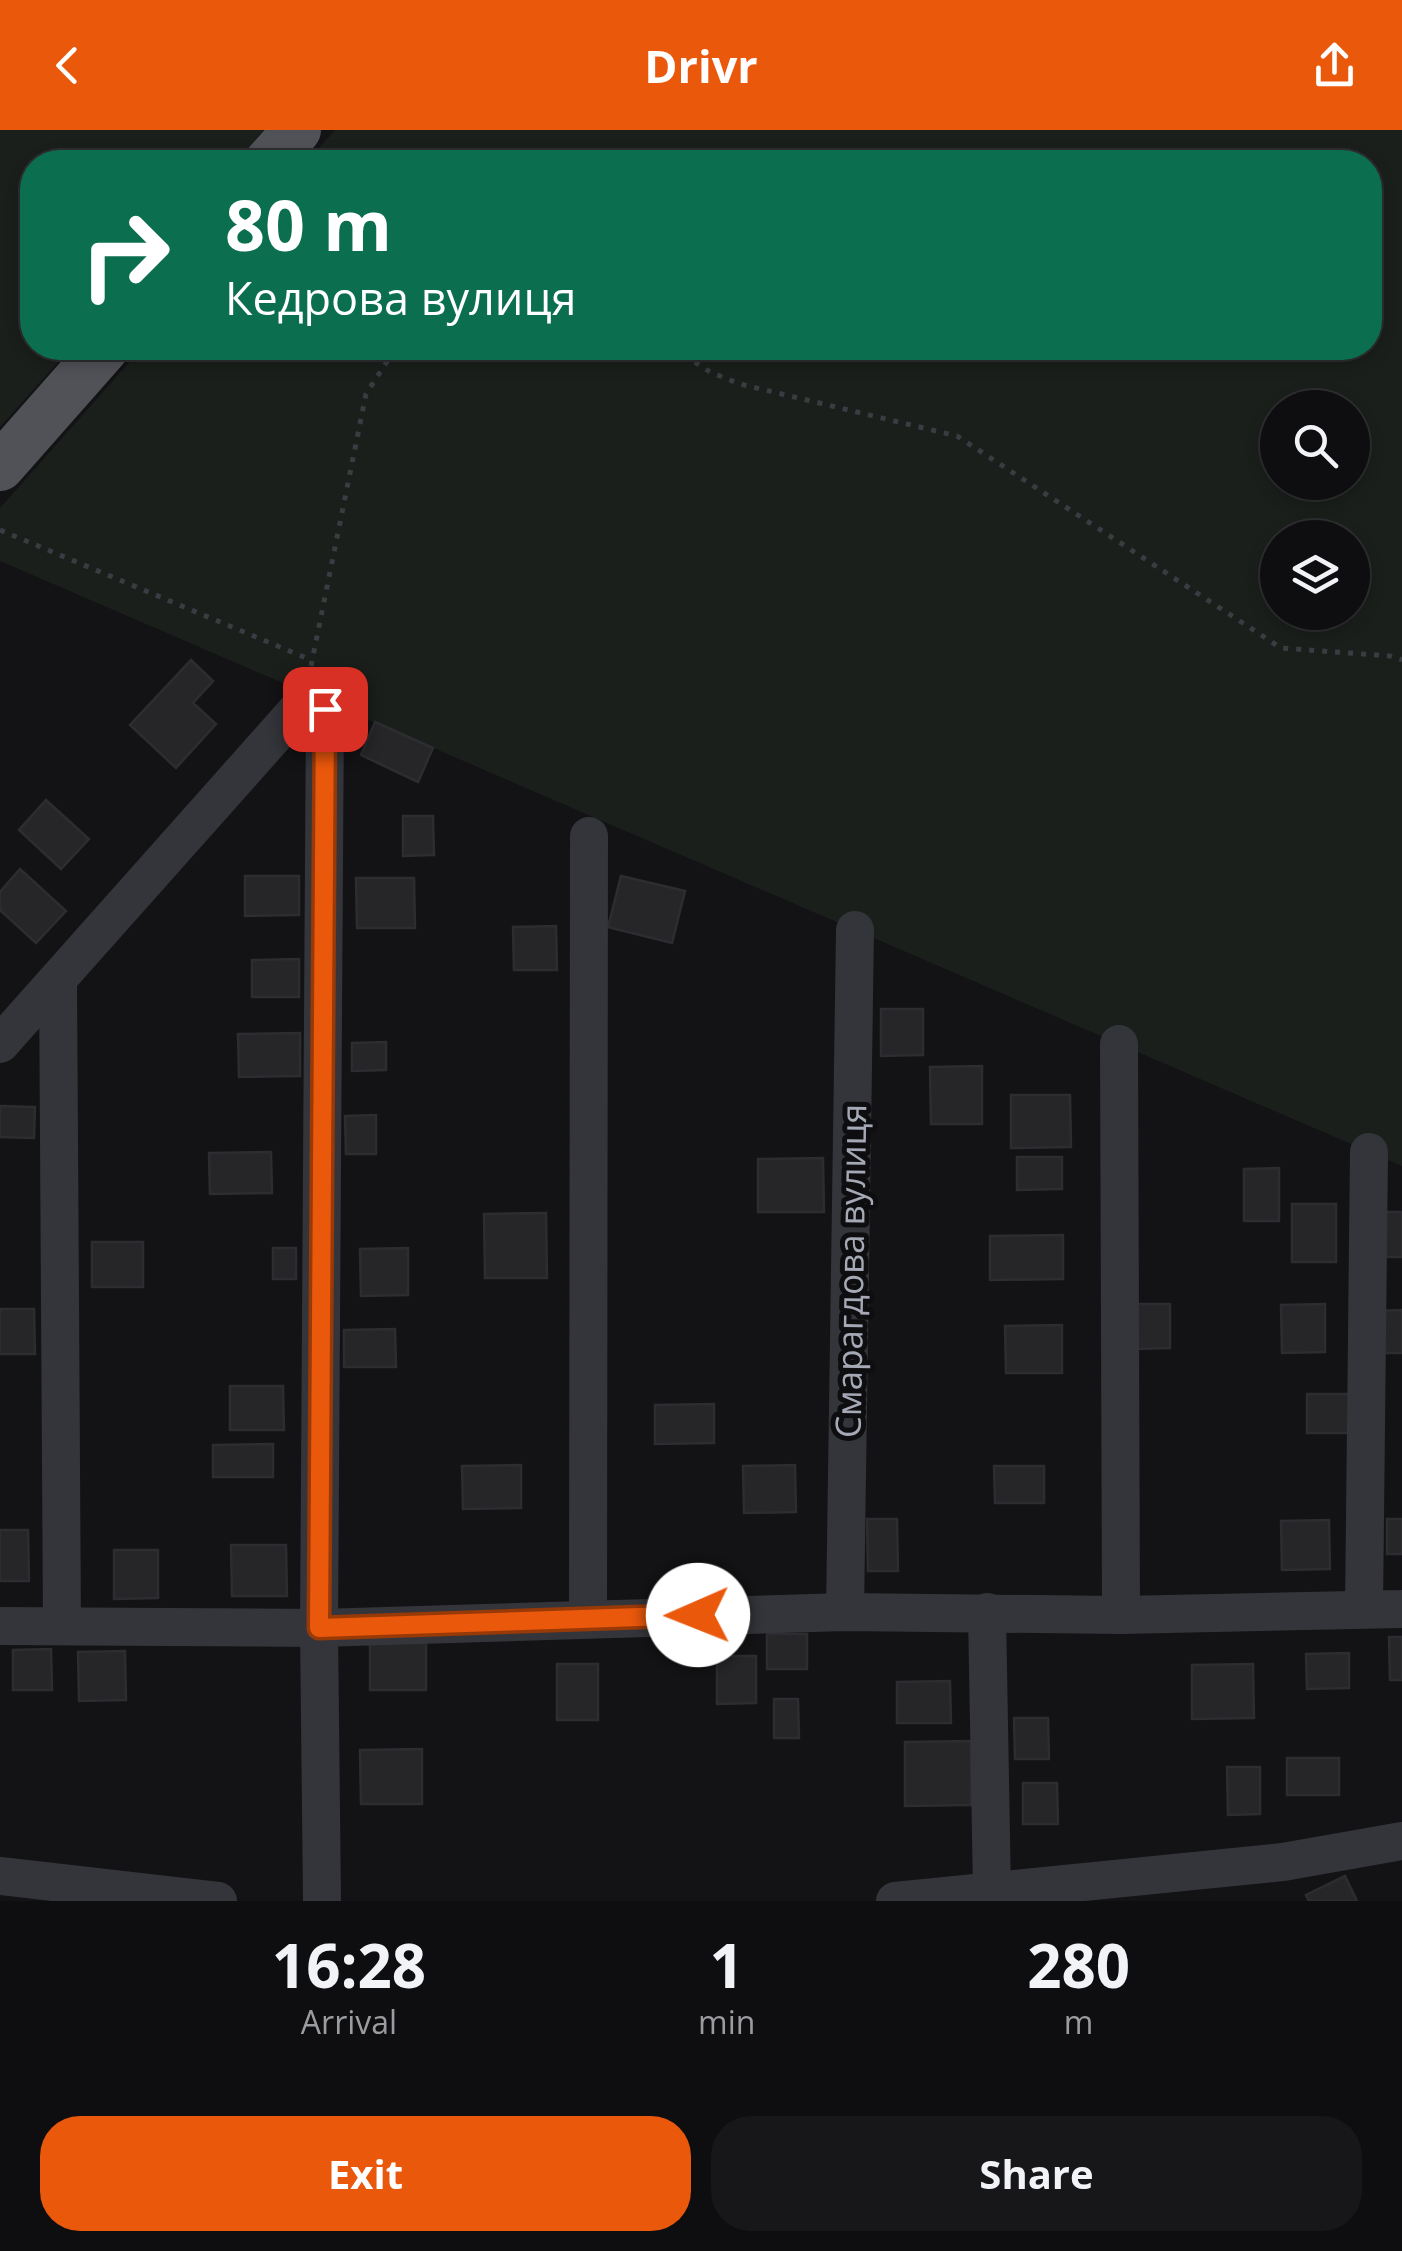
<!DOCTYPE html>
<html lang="en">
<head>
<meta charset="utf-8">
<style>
  :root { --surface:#0e0e10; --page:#171719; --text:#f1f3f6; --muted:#9b9c9f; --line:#2e2e30; --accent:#ea580c }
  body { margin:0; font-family:"Open Sans",sans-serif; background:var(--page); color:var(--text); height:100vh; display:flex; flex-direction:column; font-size:38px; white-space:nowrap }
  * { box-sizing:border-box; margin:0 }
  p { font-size:32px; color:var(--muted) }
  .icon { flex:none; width:55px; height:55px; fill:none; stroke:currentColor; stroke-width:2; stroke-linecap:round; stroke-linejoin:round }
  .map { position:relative; height:1771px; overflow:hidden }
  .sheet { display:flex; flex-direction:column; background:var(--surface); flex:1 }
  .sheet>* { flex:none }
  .hud { position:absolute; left:20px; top:20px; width:1362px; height:210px; border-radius:40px; box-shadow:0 5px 15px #0003,0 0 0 2px var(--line); background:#0b6e4f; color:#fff; overflow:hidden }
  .tools { position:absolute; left:1260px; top:260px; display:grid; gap:20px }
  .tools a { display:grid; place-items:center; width:110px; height:110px; border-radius:50%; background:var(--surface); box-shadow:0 5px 15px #0003,0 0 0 2px var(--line); font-size:50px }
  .pin { position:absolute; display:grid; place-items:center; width:85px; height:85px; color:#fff; margin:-42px; border-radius:20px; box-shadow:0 5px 15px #0006 }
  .me { position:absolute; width:110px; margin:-55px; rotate:269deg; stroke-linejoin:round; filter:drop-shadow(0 0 8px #0008) }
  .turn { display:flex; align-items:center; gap:35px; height:210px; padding:0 40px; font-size:45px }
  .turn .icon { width:130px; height:130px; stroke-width:2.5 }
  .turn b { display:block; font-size:70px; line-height:85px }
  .eta { display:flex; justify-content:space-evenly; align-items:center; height:170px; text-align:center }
  .eta b { font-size:60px; font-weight:700; line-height:70px }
  .primary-button { display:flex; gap:20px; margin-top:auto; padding:20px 40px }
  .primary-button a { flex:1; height:115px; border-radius:40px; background:var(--accent); color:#fff; font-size:40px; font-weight:700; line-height:115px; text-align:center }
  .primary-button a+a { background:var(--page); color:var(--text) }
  header { display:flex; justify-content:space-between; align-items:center; height:130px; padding:0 40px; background:var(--accent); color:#fff; font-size:45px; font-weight:700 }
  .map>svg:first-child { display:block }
  .green { fill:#1a1f1b; fill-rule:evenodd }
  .building { fill:#262629; stroke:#2d2d31; stroke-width:2.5 }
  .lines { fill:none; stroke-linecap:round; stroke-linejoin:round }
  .path { stroke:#3a3c41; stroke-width:5; stroke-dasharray:5 8; stroke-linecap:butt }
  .minor { stroke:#34353a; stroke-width:38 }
  .major { stroke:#505258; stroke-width:48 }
  .route-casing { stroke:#983908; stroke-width:25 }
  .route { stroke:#ea580c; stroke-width:18 }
  .labels { text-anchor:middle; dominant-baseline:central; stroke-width:10; stroke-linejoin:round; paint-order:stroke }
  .street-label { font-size:35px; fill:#a5a9b5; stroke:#0e0e10 }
</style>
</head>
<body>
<header><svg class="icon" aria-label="back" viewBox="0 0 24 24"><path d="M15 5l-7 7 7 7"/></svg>Drivr<svg class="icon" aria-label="share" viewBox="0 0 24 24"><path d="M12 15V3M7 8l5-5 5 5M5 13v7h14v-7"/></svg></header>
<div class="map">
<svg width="1402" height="1771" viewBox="0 0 1402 1771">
  <rect width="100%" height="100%" fill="#131315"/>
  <!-- green -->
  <g class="green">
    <path d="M0 0H264L236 32H32V218H71L0 297Z"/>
    <path d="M335 0H1402V1036L0 431V378L142 218H1370V32H306ZM1278 278H1352V352H1278ZM1278 408H1352V482H1278Z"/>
  </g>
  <!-- building -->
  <g class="building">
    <path d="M191 530 213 551 193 573 216 594 176 638 130 595Z"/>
    <path d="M375 592 433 618 418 652 361 625Z"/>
    <path d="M46 670 89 709 61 739 19 700Z"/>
    <path d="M403 686H433L434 725 403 726Z"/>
    <path d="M20 739 66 781 36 813 0 780V762Z"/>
    <path d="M245 746H299V785L245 786Z"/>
    <path d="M621 746 685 761 672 813 608 797Z"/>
    <path d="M356 748H414L415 798H357Z"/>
    <path d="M556 796 557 840H514L513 797Z"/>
    <path d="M299 829V867H252V830Z"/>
    <path d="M881 879H923V925L881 926Z"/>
    <path d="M300 903V946L239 947 238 904Z"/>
    <path d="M386 912V940L352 941V913Z"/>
    <path d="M982 936V994H931L930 937Z"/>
    <path d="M1011 965H1070L1071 1017 1011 1018Z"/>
    <path d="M0 976 35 977 34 1008 0 1007Z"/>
    <path d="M376 985V1024H346L345 986Z"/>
    <path d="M271 1022 272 1063 210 1064 209 1023Z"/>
    <path d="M1017 1027H1062V1059L1017 1060Z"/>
    <path d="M823 1028 824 1082H758V1029Z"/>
    <path d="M1279 1038V1091H1244V1039Z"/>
    <rect x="1292" y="1074" width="44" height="58"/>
    <path d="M1382 1082H1402V1127H1383Z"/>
    <path d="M546 1083 547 1148H485L484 1084Z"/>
    <path d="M1063 1105V1149L990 1150V1106Z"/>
    <rect x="92" y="1112" width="51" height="45"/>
    <rect x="273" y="1118" width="23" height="31"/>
    <path d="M408 1118V1165L361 1166 360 1119Z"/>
    <path d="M1131 1174H1170V1218L1131 1219Z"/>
    <path d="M1325 1174V1222L1282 1223 1281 1175Z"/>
    <path d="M0 1179H34L35 1224H0Z"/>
    <path d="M1402 1180V1223H1378V1181Z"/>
    <path d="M1062 1195V1243H1006L1005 1196Z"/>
    <path d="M395 1199 396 1237H344V1200Z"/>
    <path d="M230 1256H283L284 1300H230Z"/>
    <path d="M1307 1264H1351L1352 1303H1307Z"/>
    <path d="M714 1274V1313L655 1314V1275Z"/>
    <path d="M273 1314V1347H213V1315Z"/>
    <path d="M521 1335V1378L463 1379 462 1336Z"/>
    <path d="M795 1335 796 1382 744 1383 743 1336Z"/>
    <path d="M994 1336H1044V1373H995Z"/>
    <path d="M867 1389H897L898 1441H868Z"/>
    <rect x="1387" y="1389" width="15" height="35"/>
    <path d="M1329 1390 1330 1439 1282 1440 1281 1391Z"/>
    <path d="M0 1400H28L29 1451H0Z"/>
    <path d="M231 1415H286L287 1466H232Z"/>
    <path d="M114 1420H158V1468L114 1469Z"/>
    <rect x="767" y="1504" width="40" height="35"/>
    <path d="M1389 1507H1402V1550H1390Z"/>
    <path d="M426 1510V1560H370V1511Z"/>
    <path d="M51 1519 52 1560H13V1520Z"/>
    <path d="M125 1521 126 1570 79 1571 78 1522Z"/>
    <path d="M1349 1523V1558L1307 1559 1306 1524Z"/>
    <path d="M717 1526H756V1573L717 1574Z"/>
    <rect x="557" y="1534" width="41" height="56"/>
    <path d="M1253 1534 1254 1588 1192 1589V1535Z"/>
    <path d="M950 1551 951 1593H897V1552Z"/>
    <path d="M774 1569H798L799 1608H774Z"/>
    <path d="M1014 1588H1048L1049 1629H1015Z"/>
    <path d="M971 1611V1675L905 1676V1612Z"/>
    <path d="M422 1619V1674H361L360 1620Z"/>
    <rect x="1287" y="1628" width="52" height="37"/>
    <path d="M1227 1637H1260V1684L1228 1685Z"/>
    <path d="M1023 1653H1057L1058 1694H1023Z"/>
    <path d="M1345 1746 1357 1771H1309L1306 1765Z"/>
  </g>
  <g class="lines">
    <!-- path -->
    <g class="path">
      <path d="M673 218 710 242 740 254 957 306 1281 518 1390 526 1402 530"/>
      <path d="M0 400 311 530"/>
      <path d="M311 536 366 264 388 230 401 218"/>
    </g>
    <!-- minor -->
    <g class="minor">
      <path d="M58 849 62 1496"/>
      <path d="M0 914 307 569 325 579 319 1498 322 1771"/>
      <path d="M1119 914 1121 1485"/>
      <path d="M1364 1479 1369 1022"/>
      <path d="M845 1482 855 800"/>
      <path d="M987 1482 992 1761"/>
      <path d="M588 1488 589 706"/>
      <path d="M0 1496 319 1498 845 1482 1121 1485 1402 1479"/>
      <path d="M0 1746 218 1771"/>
      <path d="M895 1771 1283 1732 1402 1711"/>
    </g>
    <!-- major -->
    <g class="major">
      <path d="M268 32 297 0"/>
      <path d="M0 337 105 218"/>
    </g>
  </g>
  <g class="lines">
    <!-- route casing -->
    <g class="route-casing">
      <path id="route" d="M325 579 319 1498 698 1485"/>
    </g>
    <!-- route -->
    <use href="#route" class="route"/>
  </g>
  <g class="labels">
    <!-- street labels -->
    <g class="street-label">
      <text transform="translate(850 1141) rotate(-89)">Смарагдова вулиця</text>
    </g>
  </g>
</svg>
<div class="tools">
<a><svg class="icon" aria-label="search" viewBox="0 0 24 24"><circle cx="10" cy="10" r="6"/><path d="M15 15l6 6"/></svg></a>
<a><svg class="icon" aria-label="layers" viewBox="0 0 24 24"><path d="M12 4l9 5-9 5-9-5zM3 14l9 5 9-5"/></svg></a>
</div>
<div class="pin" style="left:325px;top:579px;background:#d93025"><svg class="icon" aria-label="arrive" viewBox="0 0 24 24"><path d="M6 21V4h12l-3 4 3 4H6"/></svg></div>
<svg class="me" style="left:698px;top:1485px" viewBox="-20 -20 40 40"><circle r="19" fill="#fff"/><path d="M0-13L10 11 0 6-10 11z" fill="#ea580c"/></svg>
<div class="hud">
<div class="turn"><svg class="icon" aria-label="right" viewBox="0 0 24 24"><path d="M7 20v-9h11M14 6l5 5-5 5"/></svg><div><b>80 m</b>Кедрова вулиця</div></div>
</div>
</div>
<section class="sheet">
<div class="eta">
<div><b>16:28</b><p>Arrival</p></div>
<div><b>1</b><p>min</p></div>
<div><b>280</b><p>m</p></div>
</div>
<div class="primary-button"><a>Exit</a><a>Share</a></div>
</section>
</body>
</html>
